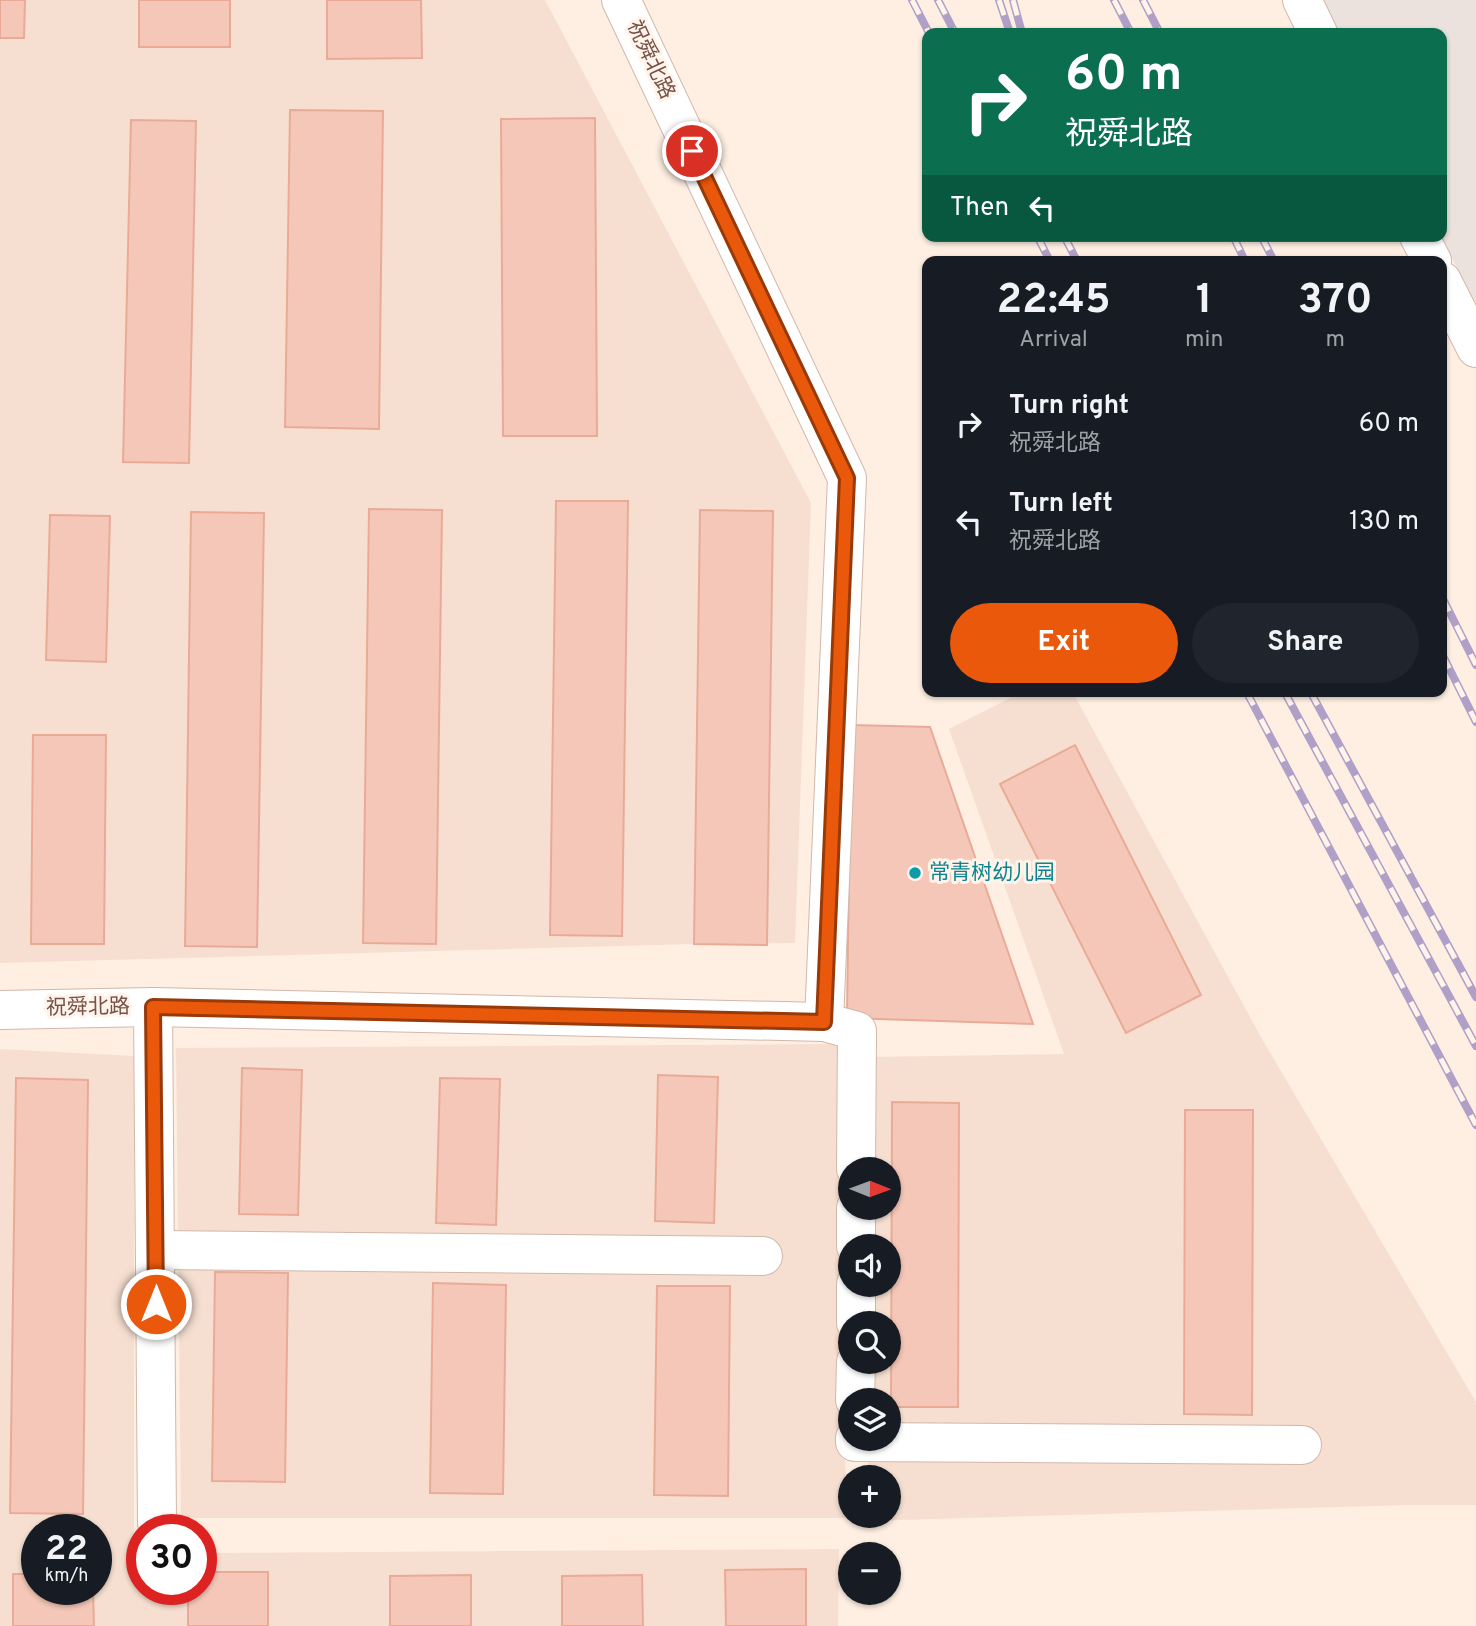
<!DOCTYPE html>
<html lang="en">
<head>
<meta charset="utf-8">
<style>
  :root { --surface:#171b24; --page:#20242c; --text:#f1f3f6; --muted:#9ea1a6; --accent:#ea580c }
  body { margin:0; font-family:Overpass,"Noto Sans SC",sans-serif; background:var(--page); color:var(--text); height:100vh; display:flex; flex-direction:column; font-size:26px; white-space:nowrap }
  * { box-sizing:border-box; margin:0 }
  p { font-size:23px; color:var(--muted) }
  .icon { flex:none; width:38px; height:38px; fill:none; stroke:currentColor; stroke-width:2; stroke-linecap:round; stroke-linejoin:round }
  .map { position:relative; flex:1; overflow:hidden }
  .sheet { position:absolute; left:922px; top:256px; width:525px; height:441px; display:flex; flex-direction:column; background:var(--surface); border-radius:14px; box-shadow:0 2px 5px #0004 }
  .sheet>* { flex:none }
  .banner { position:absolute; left:922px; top:28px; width:525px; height:214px; border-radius:14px; box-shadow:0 2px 5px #0004; background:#0b6e4f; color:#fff; overflow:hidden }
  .needle { width:46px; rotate:91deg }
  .tools { position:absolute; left:838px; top:1157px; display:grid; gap:14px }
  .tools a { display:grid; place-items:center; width:63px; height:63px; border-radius:50%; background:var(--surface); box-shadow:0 2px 5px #0004; font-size:35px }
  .speed { position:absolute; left:21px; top:1514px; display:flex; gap:14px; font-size:35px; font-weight:700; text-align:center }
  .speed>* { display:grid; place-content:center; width:91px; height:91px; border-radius:50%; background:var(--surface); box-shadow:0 2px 5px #0004; line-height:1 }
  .speed small { font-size:18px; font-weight:400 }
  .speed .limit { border:10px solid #d22; background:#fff; color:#111 }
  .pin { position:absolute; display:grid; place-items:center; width:60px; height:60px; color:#fff; margin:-30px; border:4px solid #fff; border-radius:50%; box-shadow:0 2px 7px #0007 }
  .me { position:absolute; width:77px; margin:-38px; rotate:0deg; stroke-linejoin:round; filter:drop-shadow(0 0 5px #0008) }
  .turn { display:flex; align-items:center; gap:24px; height:147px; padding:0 28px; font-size:32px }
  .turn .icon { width:91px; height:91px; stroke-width:2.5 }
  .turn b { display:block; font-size:49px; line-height:60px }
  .then { display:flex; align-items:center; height:66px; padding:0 28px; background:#0003; gap:14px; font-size:26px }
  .eta { display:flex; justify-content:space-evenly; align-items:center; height:119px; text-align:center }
  .eta b { font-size:42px; font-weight:700; line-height:49px }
  .button { display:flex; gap:14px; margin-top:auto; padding:14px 28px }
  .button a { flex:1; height:80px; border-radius:42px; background:var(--accent); color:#fff; font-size:28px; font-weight:700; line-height:80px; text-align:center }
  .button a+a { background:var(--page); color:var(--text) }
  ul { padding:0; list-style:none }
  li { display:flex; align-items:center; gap:21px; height:98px; padding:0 28px }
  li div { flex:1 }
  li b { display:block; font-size:26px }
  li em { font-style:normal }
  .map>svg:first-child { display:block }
  .residential { fill:#f6dfd0; fill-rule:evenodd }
  .industrial { fill:#ece2dd }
  .building { fill:#f5c7b8; stroke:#e9ab97; stroke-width:2 }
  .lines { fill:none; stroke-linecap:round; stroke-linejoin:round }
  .minor-casing { stroke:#d2b7ab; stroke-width:40 }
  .minor { stroke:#fff; stroke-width:38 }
  .rail-casing { stroke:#b0a0c8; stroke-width:8 }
  .rail { stroke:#fff4ea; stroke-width:5; stroke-dasharray:16; stroke-linecap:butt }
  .route-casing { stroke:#983908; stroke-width:18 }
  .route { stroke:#ea580c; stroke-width:12 }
  .culture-dot { fill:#0f9aa8; stroke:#fff4ea; stroke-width:2.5 }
  .labels { text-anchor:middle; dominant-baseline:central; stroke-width:6; stroke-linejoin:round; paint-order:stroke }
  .street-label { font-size:21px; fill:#775147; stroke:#fff4ea }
  .culture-label { font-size:21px; fill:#0d838f; stroke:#fff4ea; text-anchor:start }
</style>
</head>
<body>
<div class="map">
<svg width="1476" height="1626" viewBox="0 0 1476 1626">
  <rect width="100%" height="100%" fill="#feefe2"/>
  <!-- residential -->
  <g class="residential">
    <path d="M0 0H545L811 503 795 943 694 944 0 963Z"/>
    <path d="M1024 691H1072L1262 1039 1476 1402V1505H1409L868 1521V1516H889V1477H868V1439L889 1438V1400H868V1362H889V1323H868V1285L889 1284V1246H868V1208H889V1169H868V1057L1064 1054 949 729Z"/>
    <path d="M841 1044 846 1518H181L176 1048Z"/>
    <path d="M0 1049 134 1056V1553L142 1554V1589H201V1553L839 1549 838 1626H0ZM37 1530H96V1589H37Z"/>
  </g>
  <!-- industrial -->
  <path class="industrial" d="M1314 0H1476V303L1440 236 1442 33H1332Z"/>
  <!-- building -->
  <g class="building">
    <path d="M0 0H25L24 38H0Z"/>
    <rect x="139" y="0" width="91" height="47"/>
    <path d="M327 0H421L422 58 327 59Z"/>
    <path d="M290 110 383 111 379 429 285 427Z"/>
    <path d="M595 118 597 436H503L501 119Z"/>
    <path d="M131 120 196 121 189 463 123 462Z"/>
    <path d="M556 501H628L622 936 550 935Z"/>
    <path d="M369 509 442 510 436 944 363 943Z"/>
    <path d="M700 510 773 511 767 945 694 944Z"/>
    <path d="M191 512 264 513 257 947 185 946Z"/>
    <path d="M50 515 110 516 106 662 46 660Z"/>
    <path d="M851 725 930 727 1033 1024 847 1018Z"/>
    <path d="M33 735H106L104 944H31Z"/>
    <path d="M1075 745 1201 995 1126 1033 1000 784Z"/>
    <path d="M242 1068 302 1070 298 1215 239 1214Z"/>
    <path d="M658 1075 718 1077 714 1223 655 1221Z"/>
    <path d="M16 1078 88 1080 83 1514 10 1513Z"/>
    <path d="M440 1078 500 1079 496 1225 436 1223Z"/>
    <path d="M892 1102 959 1103 958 1407H891Z"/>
    <path d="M1185 1110H1253L1252 1415 1184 1414Z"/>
    <path d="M215 1272 288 1273 285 1482 212 1481Z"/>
    <path d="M433 1283 506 1285 503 1494 430 1493Z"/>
    <path d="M657 1286H730L728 1496 654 1495Z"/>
    <path d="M806 1569V1626H726L725 1570Z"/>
    <path d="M201 1572H268V1626H188V1589H201Z"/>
    <path d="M13 1574H37V1589H93L94 1626H13Z"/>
    <path d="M471 1575V1626H390V1576Z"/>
    <path d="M642 1575 643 1626H562V1576Z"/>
  </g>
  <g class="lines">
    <!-- minor casing -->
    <g class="minor-casing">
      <g id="minor">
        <path d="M1302 0 1318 33"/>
        <path d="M1419 236 1432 261"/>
        <path d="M1442 281 1476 348"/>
        <path d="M153 1007 157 1523"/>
        <path d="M0 1010 153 1007 824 1022 847 478 621 0"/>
        <path d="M824 1022 857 1031 856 1169"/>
        <path d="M856 1246V1208"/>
        <path d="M156 1250 763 1256"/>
        <path d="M856 1323V1284"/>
        <path d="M855 1400 856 1362"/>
        <path d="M855 1438V1442L1302 1445"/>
      </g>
    </g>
    <!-- minor -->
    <use href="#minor" class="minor"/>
    <!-- rail casing -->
    <g class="rail-casing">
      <g id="rail">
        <path d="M912 0 929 33"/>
        <path d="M938 0 955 33"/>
        <path d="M999 0 1010 33"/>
        <path d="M1013 0 1022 33"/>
        <path d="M1114 0 1131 33"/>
        <path d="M1143 0 1160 33"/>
        <path d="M1037 236 1050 261"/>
        <path d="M1064 236 1077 261"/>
        <path d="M1233 236 1245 261"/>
        <path d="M1261 236 1274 261"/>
        <path d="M1442 597 1476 665"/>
        <path d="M1442 654 1476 722"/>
        <path d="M1246 691 1476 1125"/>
        <path d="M1284 691 1476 1046"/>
        <path d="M1310 691 1476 997"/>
      </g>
    </g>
    <!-- rail -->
    <use href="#rail" class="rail"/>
  </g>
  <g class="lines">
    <!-- route casing -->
    <g class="route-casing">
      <path id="route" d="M156 1304 153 1007 824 1022 847 478 692 151"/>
    </g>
    <!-- route -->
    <use href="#route" class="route"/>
  </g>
  <!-- markers -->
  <circle class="culture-dot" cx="915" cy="873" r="7"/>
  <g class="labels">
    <!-- street labels -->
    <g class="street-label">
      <text transform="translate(650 60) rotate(65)">祝舜北路</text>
      <text transform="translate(88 1008) rotate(-1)">祝舜北路</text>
    </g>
    <!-- culture labels -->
    <g class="culture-label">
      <text x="929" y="873">常青树幼儿园</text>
    </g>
  </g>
</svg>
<div class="tools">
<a><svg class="needle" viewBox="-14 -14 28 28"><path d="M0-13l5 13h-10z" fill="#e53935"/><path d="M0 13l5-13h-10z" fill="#9ea1a6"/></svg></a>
<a><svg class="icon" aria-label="sound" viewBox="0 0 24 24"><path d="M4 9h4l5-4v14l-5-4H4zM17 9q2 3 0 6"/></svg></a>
<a><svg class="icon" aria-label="search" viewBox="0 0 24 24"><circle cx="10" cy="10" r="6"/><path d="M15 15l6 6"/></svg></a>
<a><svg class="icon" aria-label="layers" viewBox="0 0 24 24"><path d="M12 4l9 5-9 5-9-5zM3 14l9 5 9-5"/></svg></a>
<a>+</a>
<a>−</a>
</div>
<div class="speed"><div>22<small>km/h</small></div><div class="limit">30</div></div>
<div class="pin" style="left:692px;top:151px;background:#d93025"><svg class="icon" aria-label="arrive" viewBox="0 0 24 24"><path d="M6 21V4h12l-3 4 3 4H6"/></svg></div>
<svg class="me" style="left:156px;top:1304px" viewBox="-20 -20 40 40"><circle r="17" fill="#ea580c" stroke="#fff" stroke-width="3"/><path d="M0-11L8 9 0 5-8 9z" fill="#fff"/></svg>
<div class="banner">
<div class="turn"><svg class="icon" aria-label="right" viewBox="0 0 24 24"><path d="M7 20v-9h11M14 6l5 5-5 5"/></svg><div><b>60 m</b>祝舜北路</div></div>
<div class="then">Then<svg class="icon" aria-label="left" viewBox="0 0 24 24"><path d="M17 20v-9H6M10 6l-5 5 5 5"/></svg></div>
</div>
<section class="sheet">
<div class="eta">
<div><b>22:45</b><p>Arrival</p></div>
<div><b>1</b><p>min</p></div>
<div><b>370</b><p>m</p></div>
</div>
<ul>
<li><svg class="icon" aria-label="right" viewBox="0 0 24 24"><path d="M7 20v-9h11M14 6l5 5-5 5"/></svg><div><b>Turn right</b><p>祝舜北路</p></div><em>60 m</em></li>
<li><svg class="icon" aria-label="left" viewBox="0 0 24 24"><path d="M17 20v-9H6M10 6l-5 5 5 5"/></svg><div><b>Turn left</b><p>祝舜北路</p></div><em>130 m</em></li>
</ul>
<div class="button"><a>Exit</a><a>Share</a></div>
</section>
</div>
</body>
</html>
